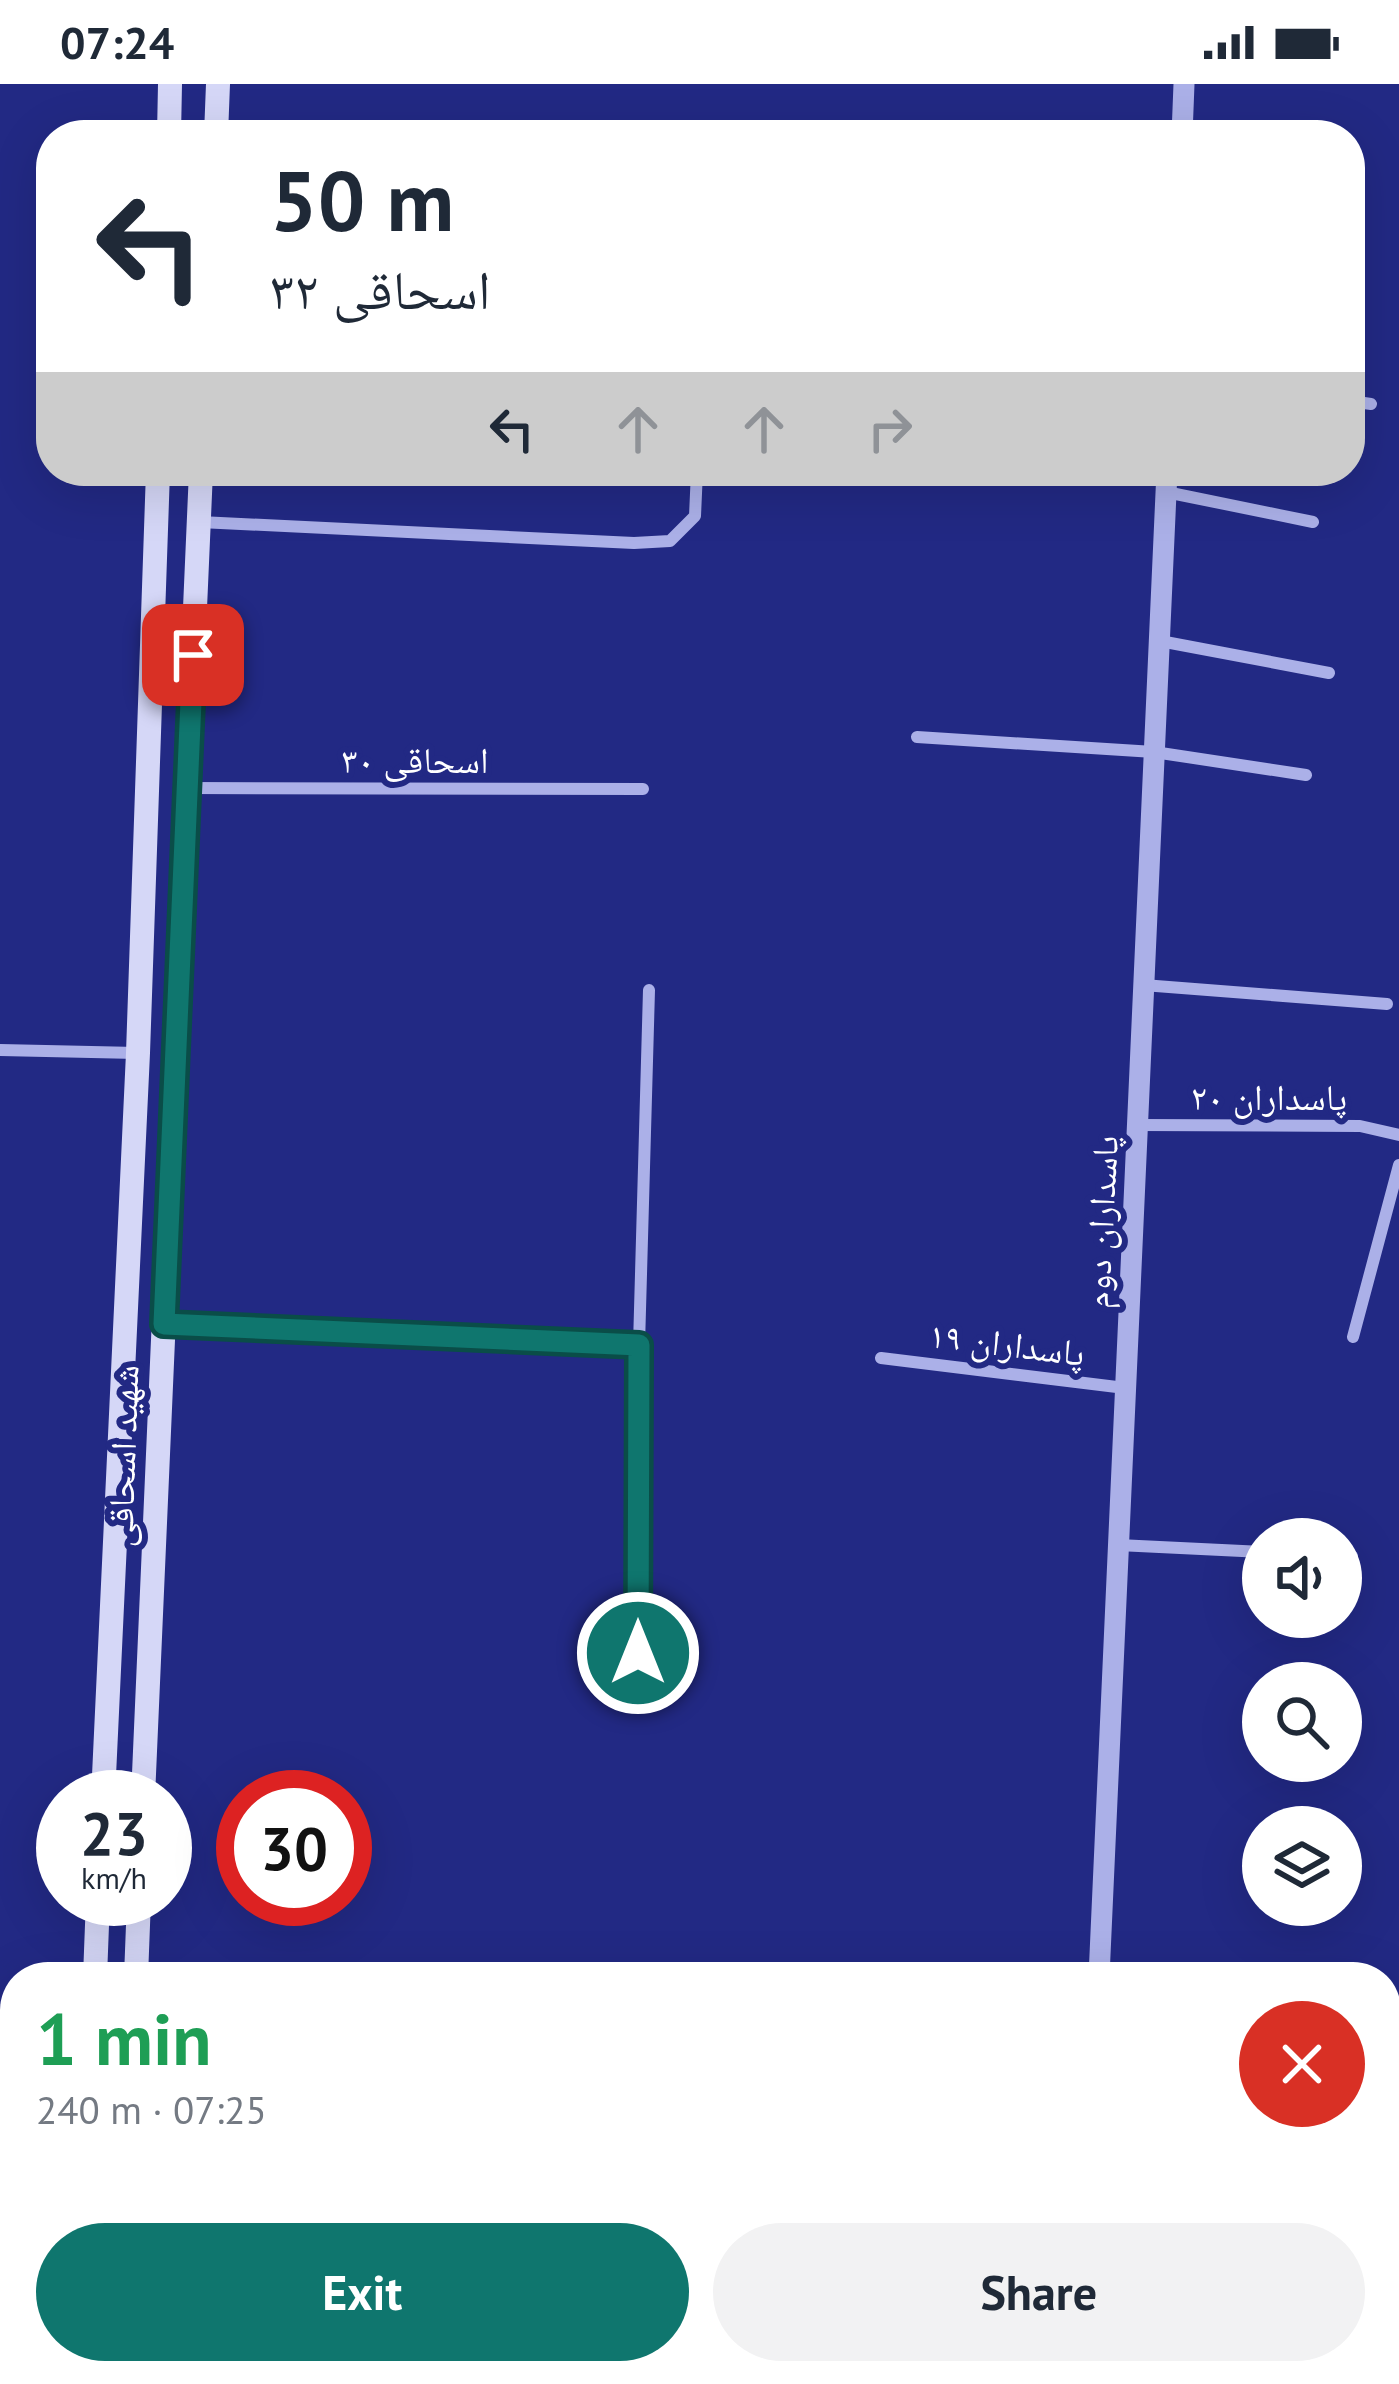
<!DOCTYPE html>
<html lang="en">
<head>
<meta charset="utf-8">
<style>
  :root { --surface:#fff; --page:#f2f2f3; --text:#1f2937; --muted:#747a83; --accent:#0f766e }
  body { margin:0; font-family:"PT Sans","Noto Naskh Arabic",sans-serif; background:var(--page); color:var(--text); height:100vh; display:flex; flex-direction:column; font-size:45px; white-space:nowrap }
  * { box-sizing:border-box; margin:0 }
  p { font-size:39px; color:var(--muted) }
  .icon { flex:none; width:66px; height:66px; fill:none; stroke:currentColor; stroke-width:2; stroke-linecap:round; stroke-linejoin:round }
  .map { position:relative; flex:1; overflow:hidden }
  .side { position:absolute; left:0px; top:1878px; width:1401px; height:423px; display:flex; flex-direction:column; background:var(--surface); border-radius:48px 48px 0 0; box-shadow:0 12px 48px #0002 }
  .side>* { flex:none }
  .top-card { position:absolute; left:36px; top:36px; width:1329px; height:366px; border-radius:48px; box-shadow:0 12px 48px #0002; background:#fff; color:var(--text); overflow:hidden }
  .fabs { position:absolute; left:1242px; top:1434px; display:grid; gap:24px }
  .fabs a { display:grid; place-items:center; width:120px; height:120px; border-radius:50%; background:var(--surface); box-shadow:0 12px 48px #0002; font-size:60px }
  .speed { position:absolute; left:36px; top:1686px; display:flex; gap:24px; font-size:60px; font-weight:700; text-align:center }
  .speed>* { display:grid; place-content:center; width:156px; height:156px; border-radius:50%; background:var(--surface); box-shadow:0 12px 48px #0002; line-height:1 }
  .speed small { font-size:30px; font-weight:400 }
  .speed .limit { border:18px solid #d22; background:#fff; color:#111 }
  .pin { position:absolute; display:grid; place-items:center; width:102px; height:102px; color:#fff; margin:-51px; border-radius:24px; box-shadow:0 6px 18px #0006 }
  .me { position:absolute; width:132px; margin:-66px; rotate:0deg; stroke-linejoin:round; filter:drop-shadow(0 0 9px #0008) }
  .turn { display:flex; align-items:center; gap:42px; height:252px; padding:0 36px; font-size:54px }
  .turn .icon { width:156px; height:156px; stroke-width:2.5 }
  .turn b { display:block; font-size:84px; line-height:102px }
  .lanes { display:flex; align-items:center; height:114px; padding:0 36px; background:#0003; justify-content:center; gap:60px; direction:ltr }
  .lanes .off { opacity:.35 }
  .round { display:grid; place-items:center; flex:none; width:126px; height:126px; border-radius:63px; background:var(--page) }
  .headline { display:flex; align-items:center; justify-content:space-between; height:204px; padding:0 36px }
  h1 { font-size:72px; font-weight:700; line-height:90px; color:#1e9e55 }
  .primary-button { display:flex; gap:24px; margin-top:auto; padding:24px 36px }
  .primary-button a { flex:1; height:138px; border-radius:72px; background:var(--accent); color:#fff; font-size:48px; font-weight:700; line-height:138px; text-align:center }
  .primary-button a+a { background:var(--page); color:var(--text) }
  .status { display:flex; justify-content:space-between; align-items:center; height:84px; padding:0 60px; background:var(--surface); direction:ltr }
  .status svg { height:33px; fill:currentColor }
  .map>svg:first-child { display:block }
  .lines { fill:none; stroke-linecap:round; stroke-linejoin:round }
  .minor { stroke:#abb0e8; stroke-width:12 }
  .tertiary { stroke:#abb0e8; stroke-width:21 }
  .secondary { stroke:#d5d7f7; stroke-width:24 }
  .route-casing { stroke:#0a4d48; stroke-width:30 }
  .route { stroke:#0f766e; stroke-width:21 }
  .labels { text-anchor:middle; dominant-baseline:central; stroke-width:12; stroke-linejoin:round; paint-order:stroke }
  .street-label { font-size:36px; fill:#fff; stroke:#222984 }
</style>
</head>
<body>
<div class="status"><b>07:24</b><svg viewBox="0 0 49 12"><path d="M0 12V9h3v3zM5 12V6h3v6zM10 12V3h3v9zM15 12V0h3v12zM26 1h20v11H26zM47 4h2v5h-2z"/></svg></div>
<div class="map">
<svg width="1399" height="2300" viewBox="0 0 1399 2300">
  <rect width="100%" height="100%" fill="#222984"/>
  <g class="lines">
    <!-- minor -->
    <g class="minor">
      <path d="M1350 317 1371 320"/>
      <path d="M1166 408 1313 438"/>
      <path d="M200 438 634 459 670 457 695 432 697 387"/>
      <path d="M1160 557 1329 589"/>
      <path d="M917 653 1154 668 1306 691"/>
      <path d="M187 704 643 705"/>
      <path d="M1143 901 1387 920"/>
      <path d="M0 966 137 969"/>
      <path d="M1138 1041 1360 1042 1399 1051"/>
      <path d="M165 1240 639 1261"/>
      <path d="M1353 1253 1399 1081"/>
      <path d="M881 1274 1125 1304"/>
      <path d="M1118 1461 1263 1468"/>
      <path d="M1341 1471 1352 1472"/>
      <path d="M637 1613 639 1261 649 906"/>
      <path d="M0 1948H15"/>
      <path d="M1022 2287V2286"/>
      <path d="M535 2300 537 2286"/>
    </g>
    <!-- tertiary -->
    <g class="tertiary">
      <path d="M1182 51 1184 0"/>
      <path d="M1099 1893 1167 387"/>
      <path d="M1386 2012 1399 2020"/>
    </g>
    <!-- secondary -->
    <g class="secondary">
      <path d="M169 51 170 0"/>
      <path d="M216 51 218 0"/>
      <path d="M103 1713 138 969 158 387"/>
      <path d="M143 1713 201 387"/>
      <path d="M95 1893 98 1815"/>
      <path d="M136 1893 139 1815"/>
      <path d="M76 2300 77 2286"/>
      <path d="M113 2300 114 2286"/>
    </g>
  </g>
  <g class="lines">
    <!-- route casing -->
    <g class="route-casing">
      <path id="route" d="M193 571 164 1240 639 1261 638 1569"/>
    </g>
    <!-- route -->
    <use href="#route" class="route"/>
  </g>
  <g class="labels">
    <!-- street labels -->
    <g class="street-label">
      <text x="415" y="675">اسحاقی ۳۰</text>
      <text x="1269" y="1012">پاسداران ۲۰</text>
      <text transform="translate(1100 1138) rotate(-87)">پاسداران دوم</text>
      <text transform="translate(1007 1259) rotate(7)">پاسداران ۱۹</text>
      <text transform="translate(122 1372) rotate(-88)">شهید اسحاقی</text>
    </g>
  </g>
</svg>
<div class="fabs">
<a><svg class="icon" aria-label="sound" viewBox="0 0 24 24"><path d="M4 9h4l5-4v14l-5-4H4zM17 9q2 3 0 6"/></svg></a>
<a><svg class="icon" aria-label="search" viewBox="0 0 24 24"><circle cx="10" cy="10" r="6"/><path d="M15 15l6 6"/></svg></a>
<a><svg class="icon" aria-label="layers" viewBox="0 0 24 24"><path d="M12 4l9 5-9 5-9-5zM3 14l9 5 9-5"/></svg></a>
</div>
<div class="speed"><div>23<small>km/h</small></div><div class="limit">30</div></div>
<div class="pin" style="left:193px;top:571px;background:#d93025"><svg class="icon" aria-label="arrive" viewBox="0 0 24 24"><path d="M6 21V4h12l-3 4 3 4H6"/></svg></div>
<svg class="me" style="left:638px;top:1569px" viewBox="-20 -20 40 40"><circle r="17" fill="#0f766e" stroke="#fff" stroke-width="3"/><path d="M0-11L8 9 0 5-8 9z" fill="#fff"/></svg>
<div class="top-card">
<div class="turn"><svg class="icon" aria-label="left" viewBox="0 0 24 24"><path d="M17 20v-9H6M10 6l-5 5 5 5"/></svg><div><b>50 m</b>اسحاقی ۳۲</div></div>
<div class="lanes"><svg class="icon" aria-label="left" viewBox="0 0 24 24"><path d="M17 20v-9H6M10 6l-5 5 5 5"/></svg><svg class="icon off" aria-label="ahead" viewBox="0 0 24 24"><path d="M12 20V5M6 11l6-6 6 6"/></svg><svg class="icon off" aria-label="ahead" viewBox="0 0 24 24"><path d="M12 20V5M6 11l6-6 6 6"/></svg><svg class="icon off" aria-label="right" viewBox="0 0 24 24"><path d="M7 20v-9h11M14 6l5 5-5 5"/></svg></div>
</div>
<section class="side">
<div class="headline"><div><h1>1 min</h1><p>240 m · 07:25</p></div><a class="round" style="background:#d93025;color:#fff"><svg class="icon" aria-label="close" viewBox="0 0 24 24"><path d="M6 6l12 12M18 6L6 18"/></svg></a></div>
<div class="primary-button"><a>Exit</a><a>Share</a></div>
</section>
</div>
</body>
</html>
